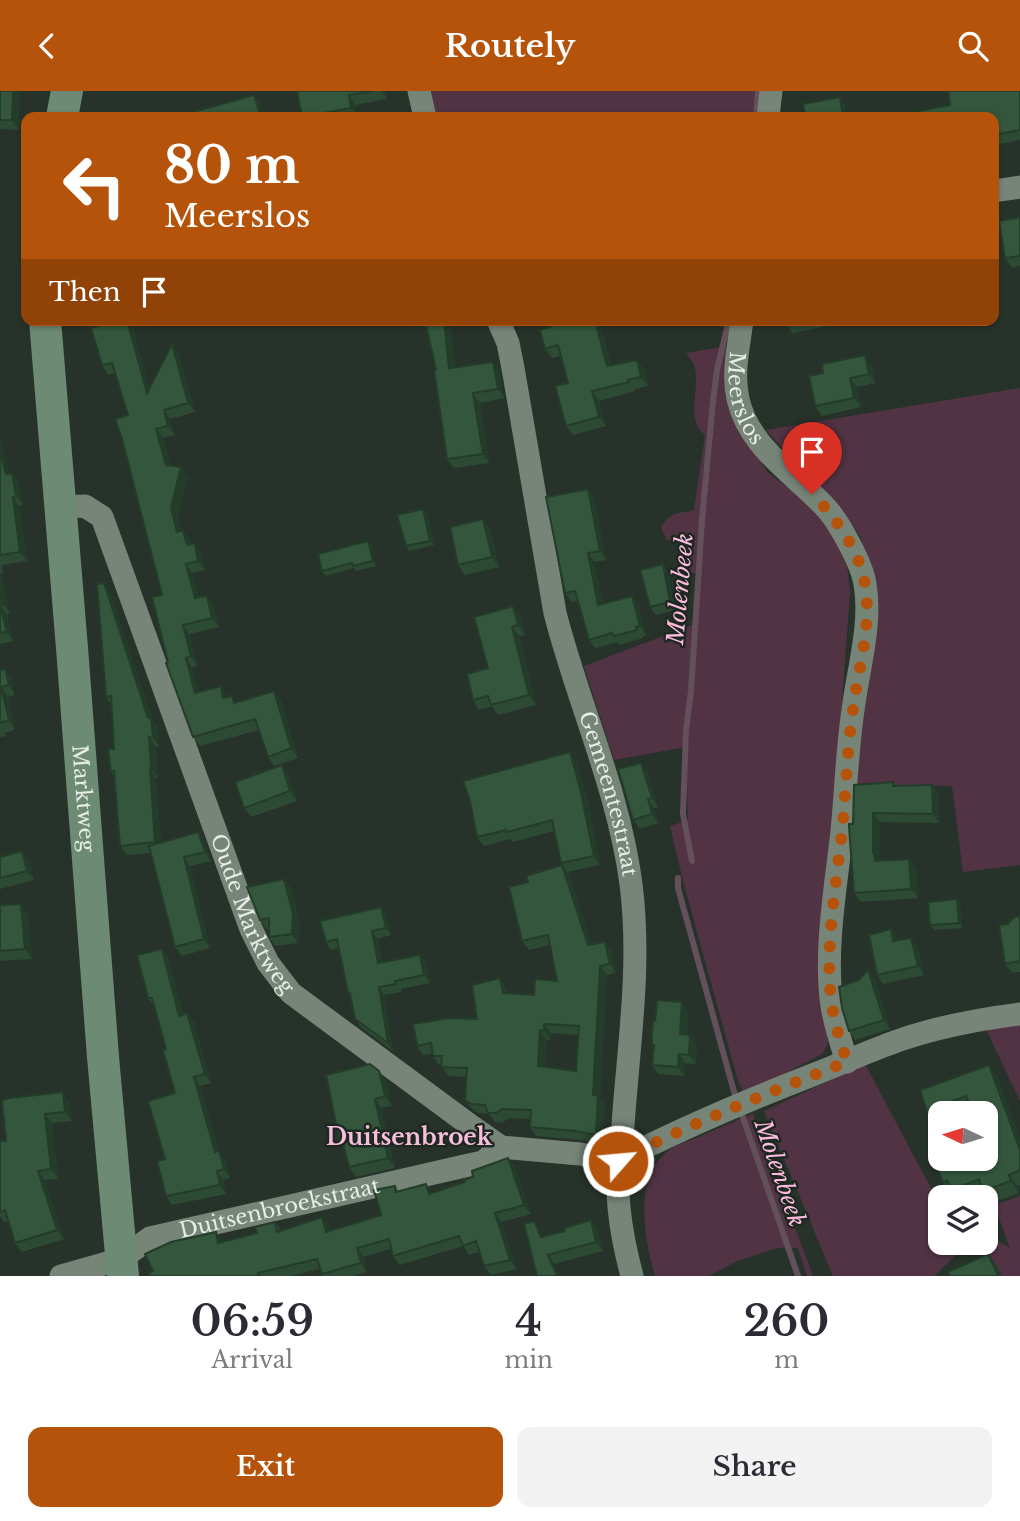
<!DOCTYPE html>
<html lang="en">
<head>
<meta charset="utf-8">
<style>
  :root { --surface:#fff; --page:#f2f2f3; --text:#2b2b33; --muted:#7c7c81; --accent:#b45309 }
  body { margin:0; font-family:"Libre Baskerville",serif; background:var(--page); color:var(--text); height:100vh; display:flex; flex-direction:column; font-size:26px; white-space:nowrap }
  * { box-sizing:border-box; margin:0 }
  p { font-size:23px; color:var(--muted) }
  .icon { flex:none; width:38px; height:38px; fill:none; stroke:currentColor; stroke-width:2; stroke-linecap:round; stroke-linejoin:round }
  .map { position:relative; height:1185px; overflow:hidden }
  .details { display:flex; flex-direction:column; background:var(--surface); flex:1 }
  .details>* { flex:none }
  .guide { position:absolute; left:21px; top:21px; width:978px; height:214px; border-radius:14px; box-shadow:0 2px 5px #0004; background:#b45309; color:#fff; overflow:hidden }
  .needle { width:46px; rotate:274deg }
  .controls { position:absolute; left:928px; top:1010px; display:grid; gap:14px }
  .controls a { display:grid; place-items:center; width:70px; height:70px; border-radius:14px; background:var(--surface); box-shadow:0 2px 5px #0004; font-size:35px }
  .pin { position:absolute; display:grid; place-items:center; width:60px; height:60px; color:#fff; margin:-72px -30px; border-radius:50% 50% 50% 0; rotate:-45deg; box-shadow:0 0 7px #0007 }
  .pin .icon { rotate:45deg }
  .me { position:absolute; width:77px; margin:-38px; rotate:63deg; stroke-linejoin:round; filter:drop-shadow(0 0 5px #0008) }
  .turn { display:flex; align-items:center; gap:24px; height:147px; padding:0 28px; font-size:32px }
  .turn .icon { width:91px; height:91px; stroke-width:2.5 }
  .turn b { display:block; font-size:49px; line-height:60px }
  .then { display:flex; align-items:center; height:66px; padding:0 28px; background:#0003; gap:14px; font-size:26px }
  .eta { display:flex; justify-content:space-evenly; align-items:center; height:119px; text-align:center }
  .eta b { font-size:42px; font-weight:600; line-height:49px }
  .button { display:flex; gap:14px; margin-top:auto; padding:14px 28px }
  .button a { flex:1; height:80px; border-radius:14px; background:var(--accent); color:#fff; font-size:28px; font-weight:600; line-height:80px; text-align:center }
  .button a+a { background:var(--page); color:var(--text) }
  header { display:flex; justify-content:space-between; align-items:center; height:91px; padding:0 28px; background:var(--accent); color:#fff; font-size:32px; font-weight:600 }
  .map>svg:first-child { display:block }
  .green { fill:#513344 }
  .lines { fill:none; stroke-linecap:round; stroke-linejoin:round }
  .stream { stroke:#64505b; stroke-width:6 }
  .street { stroke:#778579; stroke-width:23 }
  .secondary { stroke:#6d8b74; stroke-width:32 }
  .wall { fill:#2c4a34; fill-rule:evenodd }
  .shaded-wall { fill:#243c2a }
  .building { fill:#33563c; stroke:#243c2a; stroke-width:2; fill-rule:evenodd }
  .route { stroke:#b45309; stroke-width:12; stroke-dasharray:0 21.6 }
  .labels { text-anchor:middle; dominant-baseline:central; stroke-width:5; stroke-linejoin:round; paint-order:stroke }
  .street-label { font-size:21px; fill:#e5ede6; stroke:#1d2920 }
  .water-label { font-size:23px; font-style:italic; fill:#febbdf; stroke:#1d2920 }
  .neighbourhood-label { font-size:23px; font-weight:bold; fill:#f8bcdc; stroke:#1d2920 }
</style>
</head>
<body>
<header><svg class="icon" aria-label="back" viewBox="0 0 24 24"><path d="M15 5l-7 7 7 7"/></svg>Routely<svg class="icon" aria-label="search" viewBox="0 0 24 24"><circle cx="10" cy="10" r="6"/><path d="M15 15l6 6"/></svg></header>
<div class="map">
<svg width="1020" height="1185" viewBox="0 0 1020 1185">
  <rect width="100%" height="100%" fill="#27332a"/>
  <!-- green -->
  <g class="green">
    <path d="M431 0H759L755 26H437Z"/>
    <path d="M727 255 725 305 738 334 768 382 808 411 838 443 847 475 850 500 842 612 820 865 828 953 822 963 745 1004 738 990 683 790 670 735 688 729 686 656 614 669 584 575 695 533 700 483 688 481V457L666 448 661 436C672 420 677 423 694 419L705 344C685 328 700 299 695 277 693 271 690 267 686 262Z"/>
    <path d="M1020 297V774L963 781 952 695 853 694 865 461 860 445 832 407 803 380 766 339Z"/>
    <path d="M1020 933V1010L985 936Z"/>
    <path d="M865 973 933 1101 943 1106H940V1152H985V1142L1010 1157 994 1114 1020 1105V1185H1002L988 1165 958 1162 934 1185H833L764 1020Z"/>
    <path d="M753 1023 813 1185H807L798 1157H777L737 1170 709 1185H655C644 1148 633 1086 669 1059 676 1053 686 1051 694 1048 714 1039 733 1031 753 1023Z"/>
  </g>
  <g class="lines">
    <!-- stream -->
    <g class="stream">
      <path d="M756 26 758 0"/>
      <path d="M692 770 683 723 686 640 691 600 702 429 713 310 717 279 729 229"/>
      <path d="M678 787V797L736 1008"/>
      <path d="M740 1018 798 1185"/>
    </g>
    <!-- street -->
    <g class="street">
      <path d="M419 0 425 26"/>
      <path d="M768 26 771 0"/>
      <path d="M994 100 1020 96"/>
      <path id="s1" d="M498 229 508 252 513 277 555 522C578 612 619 700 631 793 642 879 627 963 622 1049 613 1095 620 1140 632 1185"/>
      <path id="s2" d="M742 229C739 255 732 282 738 308 749 357 795 383 827 418 840 433 862 473 865 493 872 532 858 579 853 619 847 659 846 700 842 740 836 795 824 860 832 915 835 934 841 952 847 971"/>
      <path id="s3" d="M61 416 85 415 102 426 251 838 268 872 291 902 471 1035 501 1056 580 1063 618 1070"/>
      <path d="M618 1070C682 1037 748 1009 815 983 843 972 871 959 900 949 938 936 980 928 1020 923"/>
      <path id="s4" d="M61 1185 121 1168 150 1147 469 1074 483 1071 501 1056"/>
    </g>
    <!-- secondary -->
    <g class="secondary">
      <path d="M62 26 67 0"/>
      <path id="s5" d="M45 229 72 557 103 966 123 1185"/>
    </g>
  </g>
  <!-- wall -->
  <g class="wall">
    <path d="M0 0 19 39 0 38Z"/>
    <path d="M297 0H386L387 8 355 14 358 26H302Z"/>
    <path d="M1020 0V49L994 54V26Z"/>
    <path d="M1020 126V175L1012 177 1005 167Z"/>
    <path d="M119 229H128L133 237 149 297 178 262 195 321 170 328 175 344 163 347 170 374 188 386 178 425 181 440 183 439 190 449 191 453 195 452 201 461 205 479 192 482 199 507 207 505 213 514 219 536 189 543 197 575 192 577 199 601 221 595 227 606 236 611 274 600 281 609 298 667 274 675 268 666 259 639 200 655 193 646 168 571 162 504 128 324 115 282 108 284 102 274Z"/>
    <path d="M420 229H455L450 231 455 276 493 271 499 280 504 307 480 312 489 372 454 377 447 368 436 279 426 238Z"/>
    <path d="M551 229H599L611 274 637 269 644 278 648 295 635 298V300L599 310 606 335 573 344 566 335 568 292 560 265 552 267 545 258 552 235Z"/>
    <path d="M785 229H858L792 242 786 232Z"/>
    <path d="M872 274 875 292 857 296 861 316 822 325 815 315 809 285Z"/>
    <path d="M0 346 9 382H12L18 391 23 414 19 415 27 470 2 474 3 483H1L10 522 7 523 13 550 0 553Z"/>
    <path d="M588 398 594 407 606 469 594 471 603 513 638 514 646 544 643 545V547L620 554 618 551 595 557 589 549 577 510 572 511 565 502Z"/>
    <path d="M427 422 434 454 409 460 406 455Z"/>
    <path d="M483 428 490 438 499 476 465 484 458 474Z"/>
    <path d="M368 450 372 455 376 475 356 480 354 477 326 485 322 480Z"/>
    <path d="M668 481 675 519 656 524 650 516Z"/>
    <path d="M110 502 152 627 158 637 159 656H156L158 687H156L161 751 204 750 211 770 190 775 210 857 182 865 175 856 151 762 127 764 120 755 114 686 111 681 114 658 111 613 106 606Z"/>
    <path d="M513 515 520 525 525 544 519 545 536 614 498 624 492 615 479 619 473 609 488 577Z"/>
    <path d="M5 578 11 587 15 604 8 606 15 639 5 642 6 645 0 646V579Z"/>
    <path d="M576 670 587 706 600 774 567 781 561 772 554 740 513 751 511 748 484 755 477 746Z"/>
    <path d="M641 672 647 681 658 716 654 717 658 732 640 738 633 729Z"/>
    <path d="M288 684 297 710 251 726 244 717Z"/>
    <path d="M893 691 896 695 932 694 939 703V732L880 731 879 769 916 777 918 807 861 811 854 802 853 733Z"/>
    <path d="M22 760 29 770 34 789 0 798V766Z"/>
    <path d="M562 774 569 783 591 854 605 851 611 860 616 882 607 884 600 1007 605 1014 602 1053 581 1049 536 1045 530 1036V1028L509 1027 502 1032 495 1031 489 1023 478 1022 472 1018 465 1009 466 986 448 985 441 974H439L433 965 432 963 423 964 417 955 477 928 506 897 507 902 534 904 557 890 550 854 529 859 522 850 528 791ZM551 942 579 944 576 980 545 976 547 949H550Z"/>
    <path d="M284 788 291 797 300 833 298 852 275 855 269 846V838L267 839 260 829Z"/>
    <path d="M957 808 960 813 962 837 934 839 930 834Z"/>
    <path d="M0 814 28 822 32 868 0 870Z"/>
    <path d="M381 816 386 823 391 844 377 848 382 871 426 872 430 892 401 898V901L384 904 393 960 361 936 355 928 351 907 348 902 339 857 331 859 326 851Z"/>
    <path d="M1020 825V881L1012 882 1005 873 1008 833Z"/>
    <path d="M897 847V849L917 855 924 884 883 893 877 884Z"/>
    <path d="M162 858 168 867 183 923 187 922 194 931 211 992 200 995 219 1060 226 1070 230 1087 223 1089 226 1103 172 1114 166 1105 165 1068 175 1002 166 958 155 917 148 907Z"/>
    <path d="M875 888 890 938 855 949 849 940Z"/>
    <path d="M688 920 687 943 690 944 697 953 696 973 685 972V985L658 983 652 974 653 956 652 954 655 930Z"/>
    <path d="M989 974 997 986 1020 1048V1094L1017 1095 1019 1102 992 1112 984 1101 972 1106H956L953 1102 951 1103 943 1091 985 1068V1022L971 1018 960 1022H940V1030L935 1031 927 1020Z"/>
    <path d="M379 980 386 990 392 1015 381 1017 395 1077 356 1086 349 1076 345 1059 340 1053Z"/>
    <path d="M63 1001 69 1011 72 1030 52 1032 58 1088 45 1089 64 1148 22 1161 15 1152 9 1130 4 1131 0 1125V1050H6Z"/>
    <path d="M508 1067 515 1076 531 1123 501 1131 517 1178 491 1184 484 1175 480 1161 469 1164 463 1155 400 1174 393 1165 391 1158 363 1166 367 1181 354 1185H323L320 1178 291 1185H150L222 1151 257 1142 275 1131 281 1139 322 1126 329 1136 330 1140 381 1124 395 1095 398 1100 432 1102 465 1091Z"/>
    <path d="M591 1129 597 1138 603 1160 554 1173 537 1185 540 1139 543 1146 565 1140Z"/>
  </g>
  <!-- shaded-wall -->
  <g class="shaded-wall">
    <path d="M13 0H20L19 39 12 29Z"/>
    <path d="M381 0H386L387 8Z"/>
    <path d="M254 4 261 13 265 26H261Z"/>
    <path d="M349 4 355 14 358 26 351 17Z"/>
    <path d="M840 6 846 16 848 26H843Z"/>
    <path d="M127 229 133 237 153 312 147 302Z"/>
    <path d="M444 229H448L450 231 456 286 449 277Z"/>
    <path d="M595 229H599L613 284 607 275Z"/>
    <path d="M172 253 178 262 195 321 188 312Z"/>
    <path d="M865 264 872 274 875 292 869 283Z"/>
    <path d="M637 269 644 278 648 295 641 286Z"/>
    <path d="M493 271 499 280 504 307 498 298Z"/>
    <path d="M850 287 857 296 861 316 854 307Z"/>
    <path d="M592 300 599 310 606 335 599 326Z"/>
    <path d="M473 302 480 312 489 372 483 363Z"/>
    <path d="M164 319 170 328 175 344 168 335Z"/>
    <path d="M156 338 163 347 172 383 166 374Z"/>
    <path d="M0 346 12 392 6 383 0 361Z"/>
    <path d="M181 376 188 386 178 425 184 450 177 441 171 416Z"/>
    <path d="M12 382 18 391 23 414 16 405Z"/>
    <path d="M588 398 594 407 606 469 600 460Z"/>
    <path d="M13 406 19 415 27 470 20 461Z"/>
    <path d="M423 418 427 422 434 454 430 450Z"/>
    <path d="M483 428 490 438 499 476 492 466Z"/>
    <path d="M183 439 190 449 193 464 187 454Z"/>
    <path d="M368 450 372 455 376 475 373 470Z"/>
    <path d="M195 452 201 461 205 479 198 470Z"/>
    <path d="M588 462 594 471 605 523 598 514Z"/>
    <path d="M186 473 192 482 202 517 195 507Z"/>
    <path d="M663 473 668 481 675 519 670 511Z"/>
    <path d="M0 481 1 483 10 522 3 513 0 497Z"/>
    <path d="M104 492 110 502 152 627 158 637 159 656 153 646 148 627Z"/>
    <path d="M207 505 213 514 219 536 212 527Z"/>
    <path d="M632 505 638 514 646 544 640 535Z"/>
    <path d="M0 514 7 523 13 550 7 541Z"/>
    <path d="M513 515 520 525 525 544 518 534Z"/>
    <path d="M183 534 189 543 197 575 191 565Z"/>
    <path d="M512 536 519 545 536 614 529 604Z"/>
    <path d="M186 567 192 577 202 612 195 602Z"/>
    <path d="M5 578 11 587 15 604 9 594Z"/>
    <path d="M221 595 227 605 230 616 223 607Z"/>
    <path d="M1 596 8 606 15 639 9 629Z"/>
    <path d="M274 600 281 609 298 667 291 657Z"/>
    <path d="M149 646 156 656 158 687 151 677Z"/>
    <path d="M570 661 576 670 587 706 600 774 594 765Z"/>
    <path d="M641 672 647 681 658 716 652 707Z"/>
    <path d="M282 674 288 684 297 710 290 700Z"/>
    <path d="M150 678 156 687 162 761 155 751Z"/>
    <path d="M932 694 939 703V732L933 723Z"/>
    <path d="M648 708 654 717 658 732 652 723Z"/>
    <path d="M873 722 880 731 879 769 881 772 875 770 873 762Z"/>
    <path d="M198 741 204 750 211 770 205 761Z"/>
    <path d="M22 760 29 770 34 789 27 780Z"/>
    <path d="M184 766 190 775 210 857 204 848Z"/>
    <path d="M909 768 916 777 918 807 911 798Z"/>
    <path d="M562 774 569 783 595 863 588 854Z"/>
    <path d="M284 788 291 797 300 833 298 852 292 843Z"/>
    <path d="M957 808 960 813 962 837 959 832Z"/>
    <path d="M21 813 28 822 32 868 25 858Z"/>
    <path d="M381 816 386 823 391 844 386 837Z"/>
    <path d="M891 838 897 847 899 859 893 850Z"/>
    <path d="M372 840 377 848 383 880 378 872Z"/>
    <path d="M911 847 917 855 924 884 918 875Z"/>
    <path d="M605 851 611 860 616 882 610 873Z"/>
    <path d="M162 858 168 867 186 934 179 925Z"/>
    <path d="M420 864 426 872 430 892 424 884Z"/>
    <path d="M600 875 607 884 600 1007 605 1014 602 1053 596 1044 593 1004Z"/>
    <path d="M868 879 875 888 890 938 884 929Z"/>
    <path d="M500 887 506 897 509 911 503 902Z"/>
    <path d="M379 896 384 904 393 960 388 952Z"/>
    <path d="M682 911 688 920 686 952 680 943Z"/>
    <path d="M187 922 194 931 211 992 205 983Z"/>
    <path d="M544 933 551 942 550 949 544 940Z"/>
    <path d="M540 939 547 949 544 984 538 975Z"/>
    <path d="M690 944 697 953 696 973 689 964Z"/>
    <path d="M679 963 685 972V985L678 976Z"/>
    <path d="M989 974 997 986 1020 1048V1059Z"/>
    <path d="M379 980 386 990 392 1015 385 1005Z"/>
    <path d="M194 986 200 995 222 1070 215 1061Z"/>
    <path d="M63 1001 69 1011 72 1030 65 1021Z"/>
    <path d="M375 1008 381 1017 395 1077 388 1067Z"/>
    <path d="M45 1023 52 1032 58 1088 51 1078Z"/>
    <path d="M219 1060 226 1070 230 1087 224 1078Z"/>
    <path d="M508 1067 515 1076 531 1123 524 1114Z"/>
    <path d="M38 1080 45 1089 64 1148 57 1139Z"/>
    <path d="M217 1080 223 1089 226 1103 220 1094Z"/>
    <path d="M1009 1084 1017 1095 1019 1102 1011 1090Z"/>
    <path d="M495 1122 501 1131 517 1178 510 1169Z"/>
    <path d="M322 1126 329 1136 333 1150 326 1141Z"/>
    <path d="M591 1129 597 1138 603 1160 596 1151Z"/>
    <path d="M534 1130 540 1139 547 1155 541 1146Z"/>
    <path d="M216 1141 222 1150 218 1152Z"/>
    <path d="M357 1157 363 1166 367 1181 361 1172Z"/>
    <path d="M988 1163 998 1177 1002 1185H998Z"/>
    <path d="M548 1164 554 1173 559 1185H557Z"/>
  </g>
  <!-- building -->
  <g class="building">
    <path d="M0 0H13L12 29H0Z"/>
    <path d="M297 0H374L349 4 351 17 302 26Z"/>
    <path d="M948 0H1020V39L994 44V26H887L950 14Z"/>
    <path d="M254 4 261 26H175Z"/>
    <path d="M840 6 843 26H805L803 13Z"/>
    <path d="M1020 126V165L1005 167 999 130Z"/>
    <path d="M119 229H127L147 302 172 253 188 312 164 319 168 335 156 338 166 374 181 376 171 416 177 441 183 439 187 454 195 452 198 470 186 473 195 507 207 505 212 527 183 534 191 565 186 567 195 602 221 595 223 607 232 605 234 612 274 600 291 657 268 666 255 628 193 646 166 572 168 571 152 506 162 504 122 348 115 328 128 324 112 272 102 274 91 237Z"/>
    <path d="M425 229H444L449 277 493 271 498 298 473 302 483 363 447 368 434 279H436Z"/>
    <path d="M551 229H595L607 275 637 269 641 286 628 289 629 291 592 300 599 326 566 335 555 295 568 292 558 254 545 258 540 239 552 235Z"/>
    <path d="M785 229H800L786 232Z"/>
    <path d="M865 264 869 283 850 287 854 307 815 315 809 285 823 282 822 273Z"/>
    <path d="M0 361 6 383 12 382 16 405 13 406 20 461 0 464Z"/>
    <path d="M588 398 600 460 588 462 598 514 632 505 640 535 636 536 637 539 614 545 612 542 589 549 575 500 565 502 546 406Z"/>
    <path d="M423 418 430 450 406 455 397 424Z"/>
    <path d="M483 428 492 466 458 474 450 436Z"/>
    <path d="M368 450 373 470 353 475 352 472 322 480 318 463Z"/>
    <path d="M663 473 670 511 650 516 640 479Z"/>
    <path d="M104 492 148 627H151L153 646H149L151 677 150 678 155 751 120 755 114 680 111 681 108 658H114L111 605 106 606 97 493Z"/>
    <path d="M0 497 3 513 0 514 7 541 0 542Z"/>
    <path d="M513 515 518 534 512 536 529 604 491 614 488 605 473 609 467 583 488 577 474 526Z"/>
    <path d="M5 578 9 594 1 596 9 629 0 632V579Z"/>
    <path d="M570 661 580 697 594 765 561 772 552 729 507 741 506 739 477 746 470 710 463 690Z"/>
    <path d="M641 672 652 707 648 708 652 723 633 729 618 678Z"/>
    <path d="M282 674 290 700 244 717 235 691Z"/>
    <path d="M893 691V695L932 694 933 723 873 722V762H874L875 770 909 768 911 798 854 802 849 736V733H853L854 694Z"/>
    <path d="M198 741 205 761 184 766 204 848 175 856 149 755Z"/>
    <path d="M22 760 27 780 0 787V766Z"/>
    <path d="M562 774 588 854 605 851 610 873 600 875 593 1004 598 1005 596 1044 575 1040 530 1036 531 1019 502 1018 496 1022H488L485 1014 471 1013 465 1009 467 977 441 976 442 965H433L431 952 417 955 413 933 449 927 477 928 472 894 500 887 503 902 534 904 535 888 557 890 548 844 522 850 509 796 528 791 526 785ZM544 933 579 935 576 980 538 975 540 939 544 940Z"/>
    <path d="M284 788 293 823 292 843 269 846V827L260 829 247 796Z"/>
    <path d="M957 808 959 832 930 834 928 811Z"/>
    <path d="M21 813 25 858 0 860V814Z"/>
    <path d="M381 816 386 837 372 840 378 872 420 864 424 884 395 890 396 893 379 896 388 952 355 928 350 902H348L337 848 326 851 320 830Z"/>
    <path d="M1018 825H1020V870L1005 873 999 834 1008 833 1013 827Z"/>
    <path d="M891 838 893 850 911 847 918 875 877 884 869 844Z"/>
    <path d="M162 858 179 925 187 922 205 983 194 986 215 1061 219 1060 224 1078 217 1080 220 1094 166 1105 157 1070 165 1068 148 1010 175 1002 163 959 166 958 152 907H148L137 864Z"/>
    <path d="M868 879 884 929 849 940 842 917 839 896 859 889Z"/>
    <path d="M657 909 682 911 680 943 690 944 689 964 679 963 678 976 652 974 654 954H652V941L653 930H655Z"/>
    <path d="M370 973 379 980 385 1005 375 1008 388 1067 349 1076 343 1052 340 1053 326 984Z"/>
    <path d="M989 974 1020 1059V1079L1009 1084 1011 1090 983 1100 979 1088 951 1099 947 1089 943 1091 933 1066 940 1064V1068H985V1022H973L966 1005 927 1020 920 999Z"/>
    <path d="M63 1001 65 1021 45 1023 51 1078 38 1080 57 1139 15 1152 5 1119 0 1121V1050H6L2 1009 10 1007Z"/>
    <path d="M508 1067 524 1114 495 1122 510 1169 484 1175 476 1150 463 1155 459 1145 393 1165 389 1148 357 1157 361 1172 322 1183 317 1168 258 1182 259 1185H150L149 1182 153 1180 145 1163 171 1151 216 1141 218 1152 257 1142 255 1136 275 1131 277 1141 322 1126 326 1141 381 1124 374 1099 395 1095 396 1101 426 1093 429 1103 465 1091 464 1089 473 1086 472 1080Z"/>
    <path d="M591 1129 596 1151 548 1164 557 1185H537L524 1133 534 1130 541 1146 565 1140 564 1137Z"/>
    <path d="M988 1163 998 1185H950L948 1181Z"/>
  </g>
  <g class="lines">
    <!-- route -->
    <path class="route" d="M618 1070C692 1032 770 1001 847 971 841 952 835 934 832 915 824 860 836 796 842 740 846 700 847 659 853 619 858 579 872 533 865 493 860 461 835 425 812 403"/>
  </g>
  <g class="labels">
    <!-- street labels -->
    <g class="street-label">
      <text stroke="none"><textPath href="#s2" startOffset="80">Meerslos</textPath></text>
      <text stroke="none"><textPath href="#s1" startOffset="488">Gemeentestraat</textPath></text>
      <text stroke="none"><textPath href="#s5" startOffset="480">Marktweg</textPath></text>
      <text stroke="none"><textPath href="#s3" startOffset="469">Oude Marktweg</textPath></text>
      <text stroke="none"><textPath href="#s4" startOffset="231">Duitsenbroekstraat</textPath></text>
    </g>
    <!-- water labels -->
    <g class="water-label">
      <text transform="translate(680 498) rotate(-85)">Molenbeek</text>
      <text transform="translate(780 1082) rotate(71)">Molenbeek</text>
    </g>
    <!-- neighbourhood labels -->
    <g class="neighbourhood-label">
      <text x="409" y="1046">Duitsenbroek</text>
    </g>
  </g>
</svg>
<div class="controls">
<a><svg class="needle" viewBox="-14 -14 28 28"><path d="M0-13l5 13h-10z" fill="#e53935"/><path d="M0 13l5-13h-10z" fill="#7c7c81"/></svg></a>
<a><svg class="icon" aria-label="layers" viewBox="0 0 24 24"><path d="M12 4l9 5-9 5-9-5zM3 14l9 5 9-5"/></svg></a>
</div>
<div class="pin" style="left:812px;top:403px;background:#d93025"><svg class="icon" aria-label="arrive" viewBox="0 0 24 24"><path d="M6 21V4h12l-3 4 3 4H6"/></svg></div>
<svg class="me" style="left:618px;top:1070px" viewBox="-20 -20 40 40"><circle r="17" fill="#b45309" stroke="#fff" stroke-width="3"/><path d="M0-11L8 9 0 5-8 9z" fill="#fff"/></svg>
<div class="guide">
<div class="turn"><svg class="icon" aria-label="left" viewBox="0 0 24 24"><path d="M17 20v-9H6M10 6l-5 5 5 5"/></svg><div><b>80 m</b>Meerslos</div></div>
<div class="then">Then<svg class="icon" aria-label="arrive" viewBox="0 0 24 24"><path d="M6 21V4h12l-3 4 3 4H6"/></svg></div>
</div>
</div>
<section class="details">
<div class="eta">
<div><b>06:59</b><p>Arrival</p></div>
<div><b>4</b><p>min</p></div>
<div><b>260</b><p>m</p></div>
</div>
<div class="button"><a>Exit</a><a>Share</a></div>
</section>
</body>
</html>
